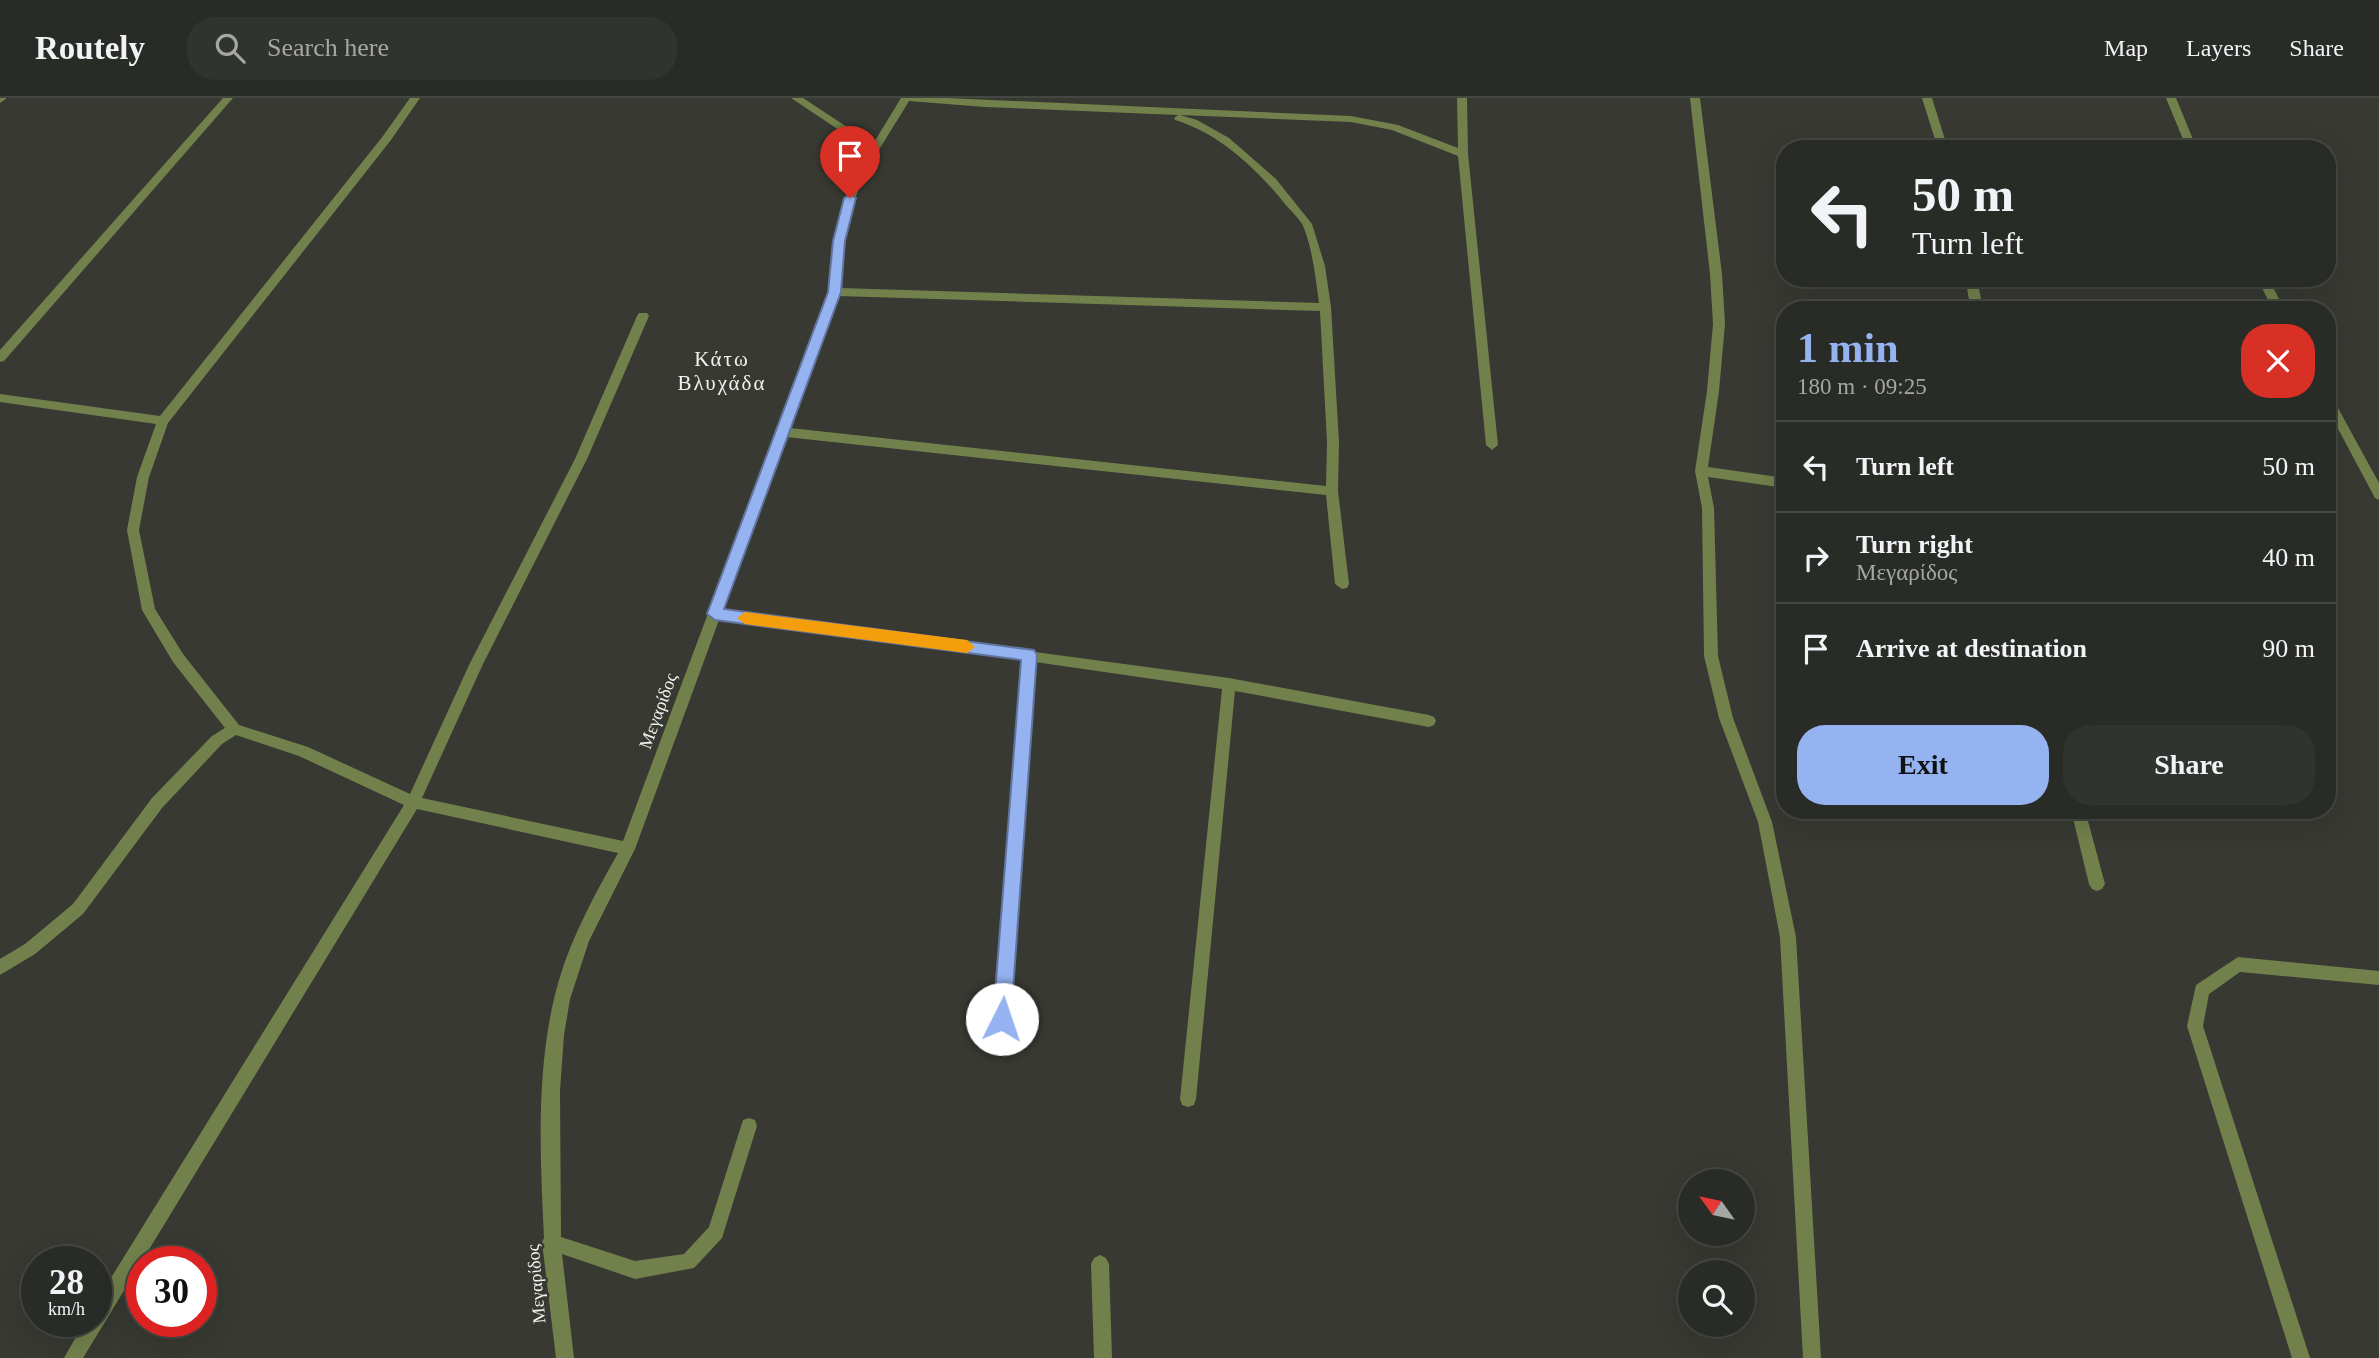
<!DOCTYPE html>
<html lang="en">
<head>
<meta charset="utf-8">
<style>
  :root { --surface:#292b26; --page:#31332e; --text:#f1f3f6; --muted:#a5a7a7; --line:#454743; --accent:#95b2f1 }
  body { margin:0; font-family:"Times New Roman",serif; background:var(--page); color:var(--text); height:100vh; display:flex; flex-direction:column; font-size:26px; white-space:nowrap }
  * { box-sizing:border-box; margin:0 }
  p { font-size:23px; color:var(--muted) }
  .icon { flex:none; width:38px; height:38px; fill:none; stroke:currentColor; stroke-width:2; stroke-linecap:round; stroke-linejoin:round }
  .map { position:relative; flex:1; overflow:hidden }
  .details { position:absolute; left:1776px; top:203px; width:560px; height:518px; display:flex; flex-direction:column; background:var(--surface); border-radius:28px; box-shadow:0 7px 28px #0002,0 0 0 2px var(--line) }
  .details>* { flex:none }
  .hud { position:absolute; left:1776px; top:42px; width:560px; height:147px; border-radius:28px; box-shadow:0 7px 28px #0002,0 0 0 2px var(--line); background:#292b26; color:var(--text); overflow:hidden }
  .needle { width:46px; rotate:303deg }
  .tools { position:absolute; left:1678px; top:1071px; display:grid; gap:14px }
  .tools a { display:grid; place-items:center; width:77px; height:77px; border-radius:50%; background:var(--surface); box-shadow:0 7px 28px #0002,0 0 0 2px var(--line); font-size:35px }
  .speed { position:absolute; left:21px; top:1148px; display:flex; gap:14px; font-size:35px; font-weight:700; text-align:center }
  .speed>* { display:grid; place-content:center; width:91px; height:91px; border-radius:50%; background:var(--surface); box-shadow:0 7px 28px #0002,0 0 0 2px var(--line); line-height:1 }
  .speed small { font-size:18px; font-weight:400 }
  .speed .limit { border:10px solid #d22; background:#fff; color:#111 }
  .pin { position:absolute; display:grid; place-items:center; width:60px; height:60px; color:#fff; margin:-72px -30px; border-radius:50% 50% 50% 0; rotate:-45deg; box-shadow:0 0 7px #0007 }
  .pin .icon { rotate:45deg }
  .me { position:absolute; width:77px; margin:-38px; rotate:4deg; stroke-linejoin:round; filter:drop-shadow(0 0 5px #0008) }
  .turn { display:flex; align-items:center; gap:24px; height:147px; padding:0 21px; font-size:32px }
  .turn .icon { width:91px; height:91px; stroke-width:2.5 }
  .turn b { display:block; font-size:49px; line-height:60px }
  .round { display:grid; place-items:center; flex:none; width:74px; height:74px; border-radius:28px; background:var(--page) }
  .summary { display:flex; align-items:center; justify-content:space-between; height:119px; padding:0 21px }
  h1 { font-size:42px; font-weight:800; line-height:52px; color:var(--accent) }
  .action { display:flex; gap:14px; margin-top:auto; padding:14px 21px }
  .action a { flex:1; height:80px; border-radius:28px; background:var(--accent); color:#111; font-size:28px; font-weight:800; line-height:80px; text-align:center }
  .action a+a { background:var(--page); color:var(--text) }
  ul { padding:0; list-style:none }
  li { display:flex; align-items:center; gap:21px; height:91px; padding:0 21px; border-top:2px solid var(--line) }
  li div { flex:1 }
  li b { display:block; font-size:26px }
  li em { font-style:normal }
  header { display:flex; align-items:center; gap:42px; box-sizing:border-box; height:98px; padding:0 35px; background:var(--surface); border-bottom:2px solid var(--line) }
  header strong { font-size:33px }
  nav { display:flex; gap:38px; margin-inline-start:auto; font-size:24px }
  .search { width:490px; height:63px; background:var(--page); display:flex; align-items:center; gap:18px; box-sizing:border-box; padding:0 24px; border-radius:28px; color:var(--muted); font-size:26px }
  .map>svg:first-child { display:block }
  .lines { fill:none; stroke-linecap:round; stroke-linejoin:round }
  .minor { fill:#72814c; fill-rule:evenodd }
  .route { fill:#95b2f1; stroke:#61749d; stroke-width:2 }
  .slow { fill:#f59e0b }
  .labels { text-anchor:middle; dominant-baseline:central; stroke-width:5; stroke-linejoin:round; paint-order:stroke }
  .street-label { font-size:18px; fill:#f0f2ed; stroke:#373932 }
  .quarter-label { font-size:21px; letter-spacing:2px; fill:#f0f2ed; stroke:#373932 }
</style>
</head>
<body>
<header>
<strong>Routely</strong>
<div class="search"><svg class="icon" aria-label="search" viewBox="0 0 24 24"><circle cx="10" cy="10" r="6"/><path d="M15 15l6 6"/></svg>Search here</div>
<nav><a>Map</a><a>Layers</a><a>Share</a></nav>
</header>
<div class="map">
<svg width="2379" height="1260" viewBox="0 0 2379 1260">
  <rect width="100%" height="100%" fill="#373932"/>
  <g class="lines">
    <!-- minor -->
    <g class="minor">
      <path d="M0 0H7L0 5Z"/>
      <path d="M223 0H233L4 263 0 264V252Z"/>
      <path d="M410 0H420L391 42 168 325 149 379 139 432 155 511 183 556 239 627 308 649 410 696 470 565 575 361 637 218 639 215H647L649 218 587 361 483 566 422 700 623 743 828 194C834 140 840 100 869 52L791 0H803L873 46 901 0H947L1351 18 1398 27 1458 50 1457 0H1467L1468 56 1498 347 1492 352 1486 347 1458 58 1392 32 1351 24 1180 17 1197 22 1229 40 1276 81 1312 126 1325 168 1331 209 1339 344 1338 393 1349 486 1347 490 1342 491 1335 486 1326 397 786 339 723 512 1229 580 1429 617 1434 619 1436 623 1434 627 1429 629 1235 593 1196 1001 1194 1007 1188 1009 1182 1007 1180 1001 1222 591 1035 564 1010 921 1008 926 1002 929 996 926 994 921 1022 562 719 522 635 751 589 843 570 901 564 937 560 993 561 1139 635 1163 684 1156 709 1129 743 1022 749 1020 755 1022 757 1028 722 1140 694 1170 635 1181 562 1156 574 1260H556L542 1144 544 1140C540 1056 535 964 559 882 572 838 595 796 618 755L417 711 83 1260H64L85 1223H96V1204L404 707 299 658 236 637 222 646 162 710 83 816 35 856 0 877V861L25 846 73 806 152 700 212 638 225 630 173 564 142 512 127 432 137 379 156 326 0 304V296L160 318 383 38ZM909 3 985 9 1178 17 1174 20 1175 22C1219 35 1257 71 1285 106 1290 112 1298 119 1302 126 1312 146 1316 183 1319 205L840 190C843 160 844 127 856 98 869 64 890 35 909 3ZM838 198 1320 213 1327 344 1326 388 790 330Z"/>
      <path d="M1690 0H1700L1722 176 1725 226 1719 293 1708 369 1785 380V390L1708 379 1714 410 1718 558 1733 620 1772 724 1796 839 1821 1260H1803L1780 839 1758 724 1719 620 1704 558 1702 410 1695 373 1707 293 1713 226 1710 176Z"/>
      <path d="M1922 0H1932L1948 51H1938Z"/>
      <path d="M2166 0H2176L2197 51H2187Z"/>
      <path d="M1965 180H1977L1983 212H1971Z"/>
      <path d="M2257 180H2268L2285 212H2273Z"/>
      <path d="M2328 298 2332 299 2379 385V402L2375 400 2328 312Z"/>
      <path d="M2071 712H2085L2105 786 2102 791 2097 793 2092 791 2089 786Z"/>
      <path d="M2238 859 2379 873V887L2240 874 2209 896 2203 928 2310 1260H2292L2187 928 2196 887Z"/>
      <path d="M1100 1157 1106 1160 1109 1166 1112 1260H1094L1091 1166 1094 1160Z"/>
    </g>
  </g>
  <!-- route -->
  <path class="route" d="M850 96 856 100 845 143 841 194 724 511 1034 552 1037 557 1011 921 1008 927 1002 930 996 927 993 921 1021 562 715 522 707 516 828 194 833 143 844 100Z"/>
  <!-- slow -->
  <path class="slow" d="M745 514 967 542 975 549 967 555 745 526 737 520Z"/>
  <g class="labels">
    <!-- street labels -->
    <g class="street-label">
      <text transform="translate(658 613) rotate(-70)">Μεγαρίδος</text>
      <text transform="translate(536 1186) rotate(-95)">Μεγαρίδος</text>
    </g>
    <!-- quarter labels -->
    <g class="quarter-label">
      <text x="722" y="261">Κάτω<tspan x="722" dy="24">Βλυχάδα</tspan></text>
    </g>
  </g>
</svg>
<div class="tools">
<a><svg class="needle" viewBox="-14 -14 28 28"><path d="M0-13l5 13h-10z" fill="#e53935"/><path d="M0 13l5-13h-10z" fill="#a5a7a7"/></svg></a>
<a><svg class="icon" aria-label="search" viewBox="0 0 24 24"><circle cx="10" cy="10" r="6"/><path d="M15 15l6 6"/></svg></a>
</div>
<div class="speed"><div>28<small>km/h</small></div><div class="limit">30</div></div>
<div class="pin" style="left:850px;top:100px;background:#d93025"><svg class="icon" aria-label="arrive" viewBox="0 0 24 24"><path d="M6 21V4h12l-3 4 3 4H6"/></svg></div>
<svg class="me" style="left:1002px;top:921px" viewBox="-20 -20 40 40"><circle r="19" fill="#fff"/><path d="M0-13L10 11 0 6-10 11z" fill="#95b2f1"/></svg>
<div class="hud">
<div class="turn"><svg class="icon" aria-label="left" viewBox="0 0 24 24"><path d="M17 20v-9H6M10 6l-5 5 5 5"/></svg><div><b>50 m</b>Turn left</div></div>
</div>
<section class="details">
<div class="summary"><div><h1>1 min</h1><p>180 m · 09:25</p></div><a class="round" style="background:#d93025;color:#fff"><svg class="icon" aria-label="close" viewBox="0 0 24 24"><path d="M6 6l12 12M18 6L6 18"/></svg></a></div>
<ul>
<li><svg class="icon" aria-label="left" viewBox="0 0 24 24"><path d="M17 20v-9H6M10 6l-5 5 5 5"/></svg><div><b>Turn left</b></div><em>50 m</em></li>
<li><svg class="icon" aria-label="right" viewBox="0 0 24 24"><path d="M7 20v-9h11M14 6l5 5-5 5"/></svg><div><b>Turn right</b><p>Μεγαρίδος</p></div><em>40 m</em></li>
<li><svg class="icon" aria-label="arrive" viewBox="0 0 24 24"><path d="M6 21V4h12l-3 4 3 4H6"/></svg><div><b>Arrive at destination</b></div><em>90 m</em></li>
</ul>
<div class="action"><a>Exit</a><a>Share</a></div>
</section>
</div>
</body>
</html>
